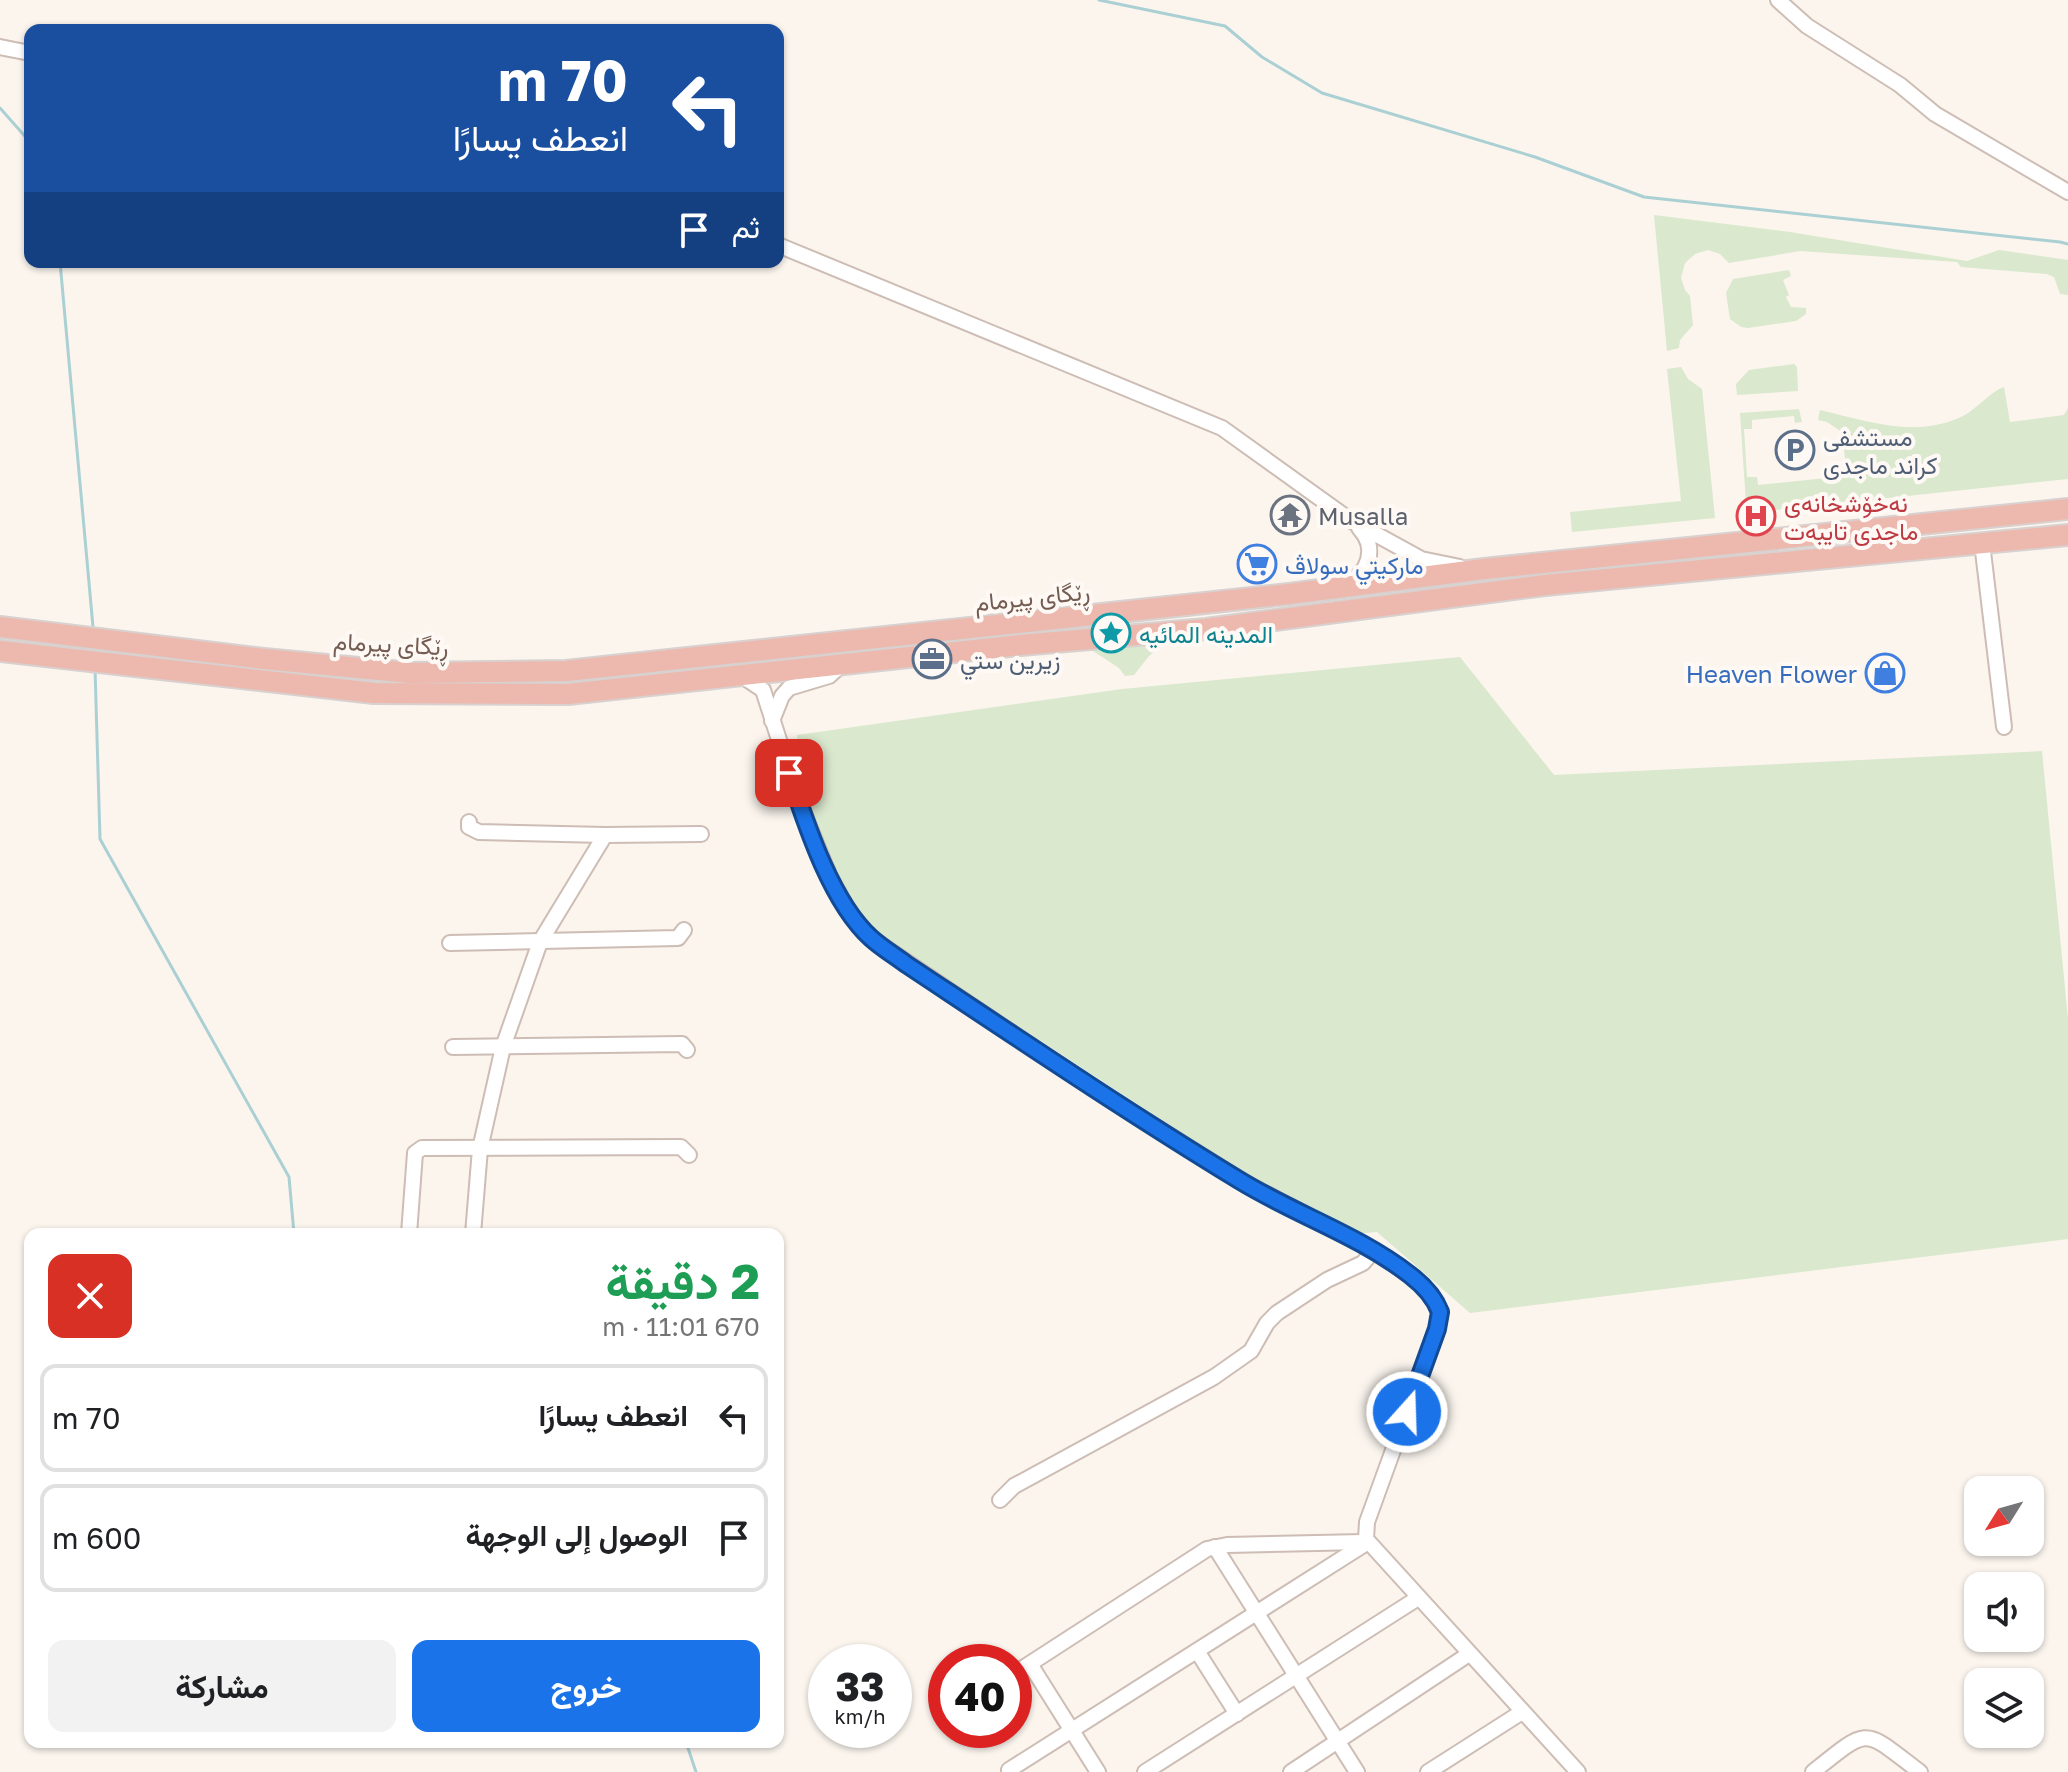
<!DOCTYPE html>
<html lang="ar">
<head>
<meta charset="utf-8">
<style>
  :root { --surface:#fff; --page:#f2f2f2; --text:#202124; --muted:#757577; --line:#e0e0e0; --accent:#1a73e8 }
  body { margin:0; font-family:"Golos Text",Vazirmatn,sans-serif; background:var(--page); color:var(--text); direction:rtl; height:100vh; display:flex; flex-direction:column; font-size:30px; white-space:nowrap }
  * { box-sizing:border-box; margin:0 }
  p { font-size:26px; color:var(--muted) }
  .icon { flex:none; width:44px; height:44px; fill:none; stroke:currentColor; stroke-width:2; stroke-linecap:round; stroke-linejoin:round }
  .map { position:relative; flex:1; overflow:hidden; direction:ltr }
  .panel { position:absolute; left:24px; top:1228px; width:760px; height:520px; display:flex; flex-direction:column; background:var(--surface); border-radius:16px; box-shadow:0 2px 6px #0004; direction:rtl }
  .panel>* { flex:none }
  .banner { position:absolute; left:24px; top:24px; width:760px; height:244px; border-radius:16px; box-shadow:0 2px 6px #0004; direction:rtl; background:#1a4fa0; color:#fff; overflow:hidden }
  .needle { width:52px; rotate:233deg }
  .fabs { position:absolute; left:1964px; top:1476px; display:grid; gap:16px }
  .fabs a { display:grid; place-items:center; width:80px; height:80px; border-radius:16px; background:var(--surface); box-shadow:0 2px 6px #0004; font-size:40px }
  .speed { position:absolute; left:808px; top:1644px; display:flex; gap:16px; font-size:40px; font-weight:700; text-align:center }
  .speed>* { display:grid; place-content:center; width:104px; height:104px; border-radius:50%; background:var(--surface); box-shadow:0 2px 6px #0004; line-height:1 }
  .speed small { font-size:20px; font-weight:400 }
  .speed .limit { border:12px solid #d22; background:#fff; color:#111 }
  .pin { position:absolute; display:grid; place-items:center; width:68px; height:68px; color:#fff; margin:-34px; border-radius:16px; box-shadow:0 4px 12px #0006 }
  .me { position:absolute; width:88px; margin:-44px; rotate:20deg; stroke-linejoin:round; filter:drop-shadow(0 0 6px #0008) }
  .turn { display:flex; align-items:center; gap:28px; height:168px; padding:0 24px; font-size:36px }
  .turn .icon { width:104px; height:104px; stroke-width:2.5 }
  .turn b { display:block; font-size:56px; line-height:68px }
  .then { display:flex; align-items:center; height:76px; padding:0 24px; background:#0003; gap:16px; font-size:30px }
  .round { display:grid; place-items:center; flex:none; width:84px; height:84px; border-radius:16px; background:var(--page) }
  .overview { display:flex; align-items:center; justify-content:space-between; height:136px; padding:0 24px }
  h1 { font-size:48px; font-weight:700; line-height:60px; color:#1e9e55 }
  .button { display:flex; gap:16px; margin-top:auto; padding:16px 24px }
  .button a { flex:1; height:92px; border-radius:16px; background:var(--accent); color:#fff; font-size:32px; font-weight:700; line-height:92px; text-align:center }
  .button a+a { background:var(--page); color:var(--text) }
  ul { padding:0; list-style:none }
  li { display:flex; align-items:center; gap:24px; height:108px; margin:0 16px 12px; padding:0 8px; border:4px solid var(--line); border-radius:16px }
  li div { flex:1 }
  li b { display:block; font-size:30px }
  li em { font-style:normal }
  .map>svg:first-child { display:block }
  .green { fill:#dae8cd }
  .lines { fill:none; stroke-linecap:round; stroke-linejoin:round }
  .stream { stroke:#abd0d4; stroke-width:3 }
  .minor-casing { stroke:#cdbdb4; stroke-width:18 }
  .highway-casing { stroke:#d8d1cf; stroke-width:24 }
  .minor { stroke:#fff; stroke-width:14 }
  .highway { stroke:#edb8ad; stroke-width:20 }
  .route-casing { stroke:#114b97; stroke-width:20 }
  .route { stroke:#1a73e8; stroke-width:14 }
  .labels { text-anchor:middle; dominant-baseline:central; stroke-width:8; stroke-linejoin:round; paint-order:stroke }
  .service-label { font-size:24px; fill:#4e5e75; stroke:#fef9f4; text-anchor:start }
  .health-label { font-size:24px; fill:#be3a42; stroke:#fef9f4; text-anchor:start }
  .worship-label { font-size:24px; fill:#5b616d; stroke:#fef9f4; text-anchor:start }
  .shop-label { font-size:24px; fill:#366cbe; stroke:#fef9f4; text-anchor:start }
  .street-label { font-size:24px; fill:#745c52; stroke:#fef9f4 }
  .culture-label { font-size:24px; fill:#0d838f; stroke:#fef9f4; text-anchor:start }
</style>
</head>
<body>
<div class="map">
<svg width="2068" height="1772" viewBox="0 0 2068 1772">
  <rect width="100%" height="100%" fill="#fbf5ee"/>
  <!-- green -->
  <g class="green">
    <path d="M1654 215 1790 232 1967 261 1999 250 2068 260V295L2060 294 2054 277 2047 274 1961 267 1957 262 1800 251 1729 263 1720 254 1708 250 1695 254 1685 263 1681 278 1685 290 1690 296 1693 325 1680 340 1679 348 1667 351Z"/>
    <path d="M1789 270 1791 276 1783 280 1789 295 1786 297 1791 307 1806 308V314L1796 321 1748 328 1741 327 1730 319 1726 293 1733 279Z"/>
    <path d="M1794 364 1797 367 1798 391 1737 395 1736 384 1749 370Z"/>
    <path d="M1681 367 1688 379 1702 389 1715 518 1572 532 1570 512 1681 501 1667 369Z"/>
    <path d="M2004 387 2010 422 2064 415 2068 408V479L1757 512 1756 505 1746 504 1740 413 1799 409 1802 422 1795 423 1794 416 1752 420V429H1744L1747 477H1757L1758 485 1836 477 1835 469 1846 467 1842 432 1827 422 1818 420 1820 410C1867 421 1917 439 1963 416 1977 409 1991 391 2004 387Z"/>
    <path d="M1165 642 1149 656 1134 675 1125 676 1119 668 1090 649Z"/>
    <path d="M1460 657 1554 775 2042 751 2068 1019V1239L1470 1313 1377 1232 1354 1234 1255 1181 897 947 867 923 851 899 827 851 803 790 797 735 1122 689Z"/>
  </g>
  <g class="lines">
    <!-- stream -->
    <g class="stream">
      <path d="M1099 0 1225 26 1262 57 1322 93 1535 157 1644 197 2060 242 2068 244"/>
      <path d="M0 108 30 142"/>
      <path d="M60 262 93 627"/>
      <path d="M95 668 100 839 289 1177 294 1234"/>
      <path d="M686 1742 696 1772"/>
    </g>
    <!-- minor casing -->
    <g class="minor-casing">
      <g id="minor">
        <path d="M1778 0 1807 26 1900 85 1935 114 2068 192"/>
        <path d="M0 47 30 53"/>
        <path d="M778 245 1222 428 1350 520 1421 559 1460 567"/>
        <path d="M1982 543 2004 727"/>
        <path d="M1345 584C1369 574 1378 548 1359 528"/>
        <path d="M742 676 763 690 798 799 829 875 849 912 871 938 1106 1096 1242 1181 1365 1246 1409 1274 1430 1293 1438 1307 1440 1312 1437 1329 1367 1522 1366 1539 1578 1772"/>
        <path d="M772 721 782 696 789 688 829 676 841 665"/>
        <path d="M469 822V827L479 832 605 835"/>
        <path d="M450 943 678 938 684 930"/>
        <path d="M453 1047 682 1044 687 1050"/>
        <path d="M409 1234 415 1153 422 1148 681 1147 689 1155"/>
        <path d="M473 1234 480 1149 503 1047 540 942 605 835 701 834"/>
        <path d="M1000 1500 1014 1486 1214 1377 1251 1351 1267 1323 1277 1313 1327 1280 1363 1263 1373 1251"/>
        <path d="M1215 1547 1357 1772"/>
        <path d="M1197 1651 1237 1714"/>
        <path d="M1030 1664 1098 1772"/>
        <path d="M1014 1674 1207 1549 1227 1545 1363 1542"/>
        <path d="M1009 1770 1368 1542"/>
        <path d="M1145 1772 1418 1598"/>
        <path d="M1291 1772 1469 1654"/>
        <path d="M1428 1772 1522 1712"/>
        <path d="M1813 1772C1871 1725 1863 1729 1920 1772"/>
      </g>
    </g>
    <!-- highway casing -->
    <g class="highway-casing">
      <g id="highway">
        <path d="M0 627 264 659 411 673 566 671 1289 594 1484 569 2068 509"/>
        <path d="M0 651 374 693 568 694 1020 645 1206 629 1545 585 2068 535"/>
      </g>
    </g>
    <!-- minor -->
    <use href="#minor" class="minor"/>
    <!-- highway -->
    <use href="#highway" class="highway"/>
  </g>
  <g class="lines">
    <!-- route casing -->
    <g class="route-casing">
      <path id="route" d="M789 773C806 824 831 902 871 938 882 948 894 955 906 964 1016 1037 1126 1111 1239 1180 1294 1214 1359 1235 1410 1275 1423 1285 1434 1296 1440 1312L1437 1329 1407 1412"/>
    </g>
    <!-- route -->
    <use href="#route" class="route"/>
  </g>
  <!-- icons -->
  <defs>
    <g id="parking-ring" transform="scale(2)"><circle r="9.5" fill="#fef9f4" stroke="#5c6f8a" stroke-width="1.5"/><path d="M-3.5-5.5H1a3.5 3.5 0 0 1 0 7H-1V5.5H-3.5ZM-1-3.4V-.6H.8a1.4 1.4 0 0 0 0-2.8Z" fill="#5c6f8a"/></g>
    <g id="temple-ring" transform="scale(2)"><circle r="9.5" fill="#fef9f4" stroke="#6b7280" stroke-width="1.5"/><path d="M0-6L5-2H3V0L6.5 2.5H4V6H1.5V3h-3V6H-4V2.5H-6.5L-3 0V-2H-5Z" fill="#6b7280"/></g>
    <g id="hospital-ring" transform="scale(2)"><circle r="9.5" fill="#fef9f4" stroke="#e0444e" stroke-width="1.5"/><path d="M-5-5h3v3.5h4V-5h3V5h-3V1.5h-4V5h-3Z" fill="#e0444e"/></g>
    <g id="supermarket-ring" transform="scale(2)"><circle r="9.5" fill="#fef9f4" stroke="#3f7fe0" stroke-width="1.5"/><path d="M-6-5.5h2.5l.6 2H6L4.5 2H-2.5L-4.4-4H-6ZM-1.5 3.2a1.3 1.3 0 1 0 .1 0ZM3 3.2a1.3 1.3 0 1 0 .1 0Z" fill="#3f7fe0"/></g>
    <g id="sight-ring" transform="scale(2)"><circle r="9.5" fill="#fef9f4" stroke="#0f9aa8" stroke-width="1.5"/><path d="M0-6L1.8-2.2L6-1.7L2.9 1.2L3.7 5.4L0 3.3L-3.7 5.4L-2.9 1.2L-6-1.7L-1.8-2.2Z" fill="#0f9aa8"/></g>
    <g id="office-ring" transform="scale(2)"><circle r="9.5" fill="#fef9f4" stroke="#5c6f8a" stroke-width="1.5"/><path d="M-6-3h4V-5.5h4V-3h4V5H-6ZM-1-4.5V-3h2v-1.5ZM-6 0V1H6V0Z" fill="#5c6f8a"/></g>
    <g id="shop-ring" transform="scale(2)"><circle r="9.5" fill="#fef9f4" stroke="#3f7fe0" stroke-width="1.5"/><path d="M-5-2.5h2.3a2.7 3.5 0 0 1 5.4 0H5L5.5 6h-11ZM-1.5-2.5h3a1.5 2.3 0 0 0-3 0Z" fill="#3f7fe0"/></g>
  </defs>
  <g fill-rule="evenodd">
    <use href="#parking-ring" x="1795" y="450"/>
    <use href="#temple-ring" x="1290" y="515"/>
    <use href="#hospital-ring" x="1756" y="516"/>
    <use href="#supermarket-ring" x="1257" y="564"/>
    <use href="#sight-ring" x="1111" y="633"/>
    <use href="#office-ring" x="932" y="659"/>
    <use href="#shop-ring" x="1885" y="673"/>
  </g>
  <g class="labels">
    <!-- service labels -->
    <g class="service-label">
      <text x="1823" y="436">مستشفی<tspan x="1823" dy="28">کراند ماجدی</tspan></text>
      <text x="960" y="659">زيرين ستي</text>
    </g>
    <!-- health labels -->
    <g class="health-label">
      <text x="1784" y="502">نەخۆشخانەی<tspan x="1784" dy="28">ماجدی تایبەت</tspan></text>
    </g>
    <!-- worship labels -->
    <g class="worship-label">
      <text x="1318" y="515">Musalla</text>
    </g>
    <!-- shop labels -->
    <g class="shop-label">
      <text x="1285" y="564">ماركيتي سولاڤ</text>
      <text x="1857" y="673" text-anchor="end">Heaven Flower</text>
    </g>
    <!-- street labels -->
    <g class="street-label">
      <text transform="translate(1032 596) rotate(-6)">ڕێگای پیرمام</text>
      <text transform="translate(391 643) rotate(3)">ڕێگای پیرمام</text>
    </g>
    <!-- culture labels -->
    <g class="culture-label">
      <text x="1139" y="633">المدينه المائيه</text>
    </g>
  </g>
</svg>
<div class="fabs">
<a><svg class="needle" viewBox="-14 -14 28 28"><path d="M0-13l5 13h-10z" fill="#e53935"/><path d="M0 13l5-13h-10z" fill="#757577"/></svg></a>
<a><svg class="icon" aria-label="sound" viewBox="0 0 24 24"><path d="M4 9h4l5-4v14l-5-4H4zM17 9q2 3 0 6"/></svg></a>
<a><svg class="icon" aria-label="layers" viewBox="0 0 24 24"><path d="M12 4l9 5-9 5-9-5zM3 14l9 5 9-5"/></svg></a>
</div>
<div class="speed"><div>33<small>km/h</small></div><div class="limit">40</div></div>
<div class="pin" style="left:789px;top:773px;background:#d93025"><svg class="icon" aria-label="arrive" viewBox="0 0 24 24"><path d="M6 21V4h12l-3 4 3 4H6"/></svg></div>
<svg class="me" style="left:1407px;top:1412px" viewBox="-20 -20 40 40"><circle r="17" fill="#1a73e8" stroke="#fff" stroke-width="3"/><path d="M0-11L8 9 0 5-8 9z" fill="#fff"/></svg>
<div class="banner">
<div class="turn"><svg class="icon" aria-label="left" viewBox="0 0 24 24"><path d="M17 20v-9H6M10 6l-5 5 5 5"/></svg><div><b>70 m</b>انعطف يسارًا</div></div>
<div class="then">ثم<svg class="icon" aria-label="arrive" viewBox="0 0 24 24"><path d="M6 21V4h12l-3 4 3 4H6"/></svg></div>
</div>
<section class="panel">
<div class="overview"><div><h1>2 دقيقة</h1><p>670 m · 11:01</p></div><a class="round" style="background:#d93025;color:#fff"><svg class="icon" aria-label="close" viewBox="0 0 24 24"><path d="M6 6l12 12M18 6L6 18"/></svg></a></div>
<ul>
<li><svg class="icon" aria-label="left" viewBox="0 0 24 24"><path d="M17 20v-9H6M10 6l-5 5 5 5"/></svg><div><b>انعطف يسارًا</b></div><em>70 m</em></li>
<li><svg class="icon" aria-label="arrive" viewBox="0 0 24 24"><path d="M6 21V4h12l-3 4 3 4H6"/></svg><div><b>الوصول إلى الوجهة</b></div><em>600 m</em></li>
</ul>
<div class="button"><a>خروج</a><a>مشاركة</a></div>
</section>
</div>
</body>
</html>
